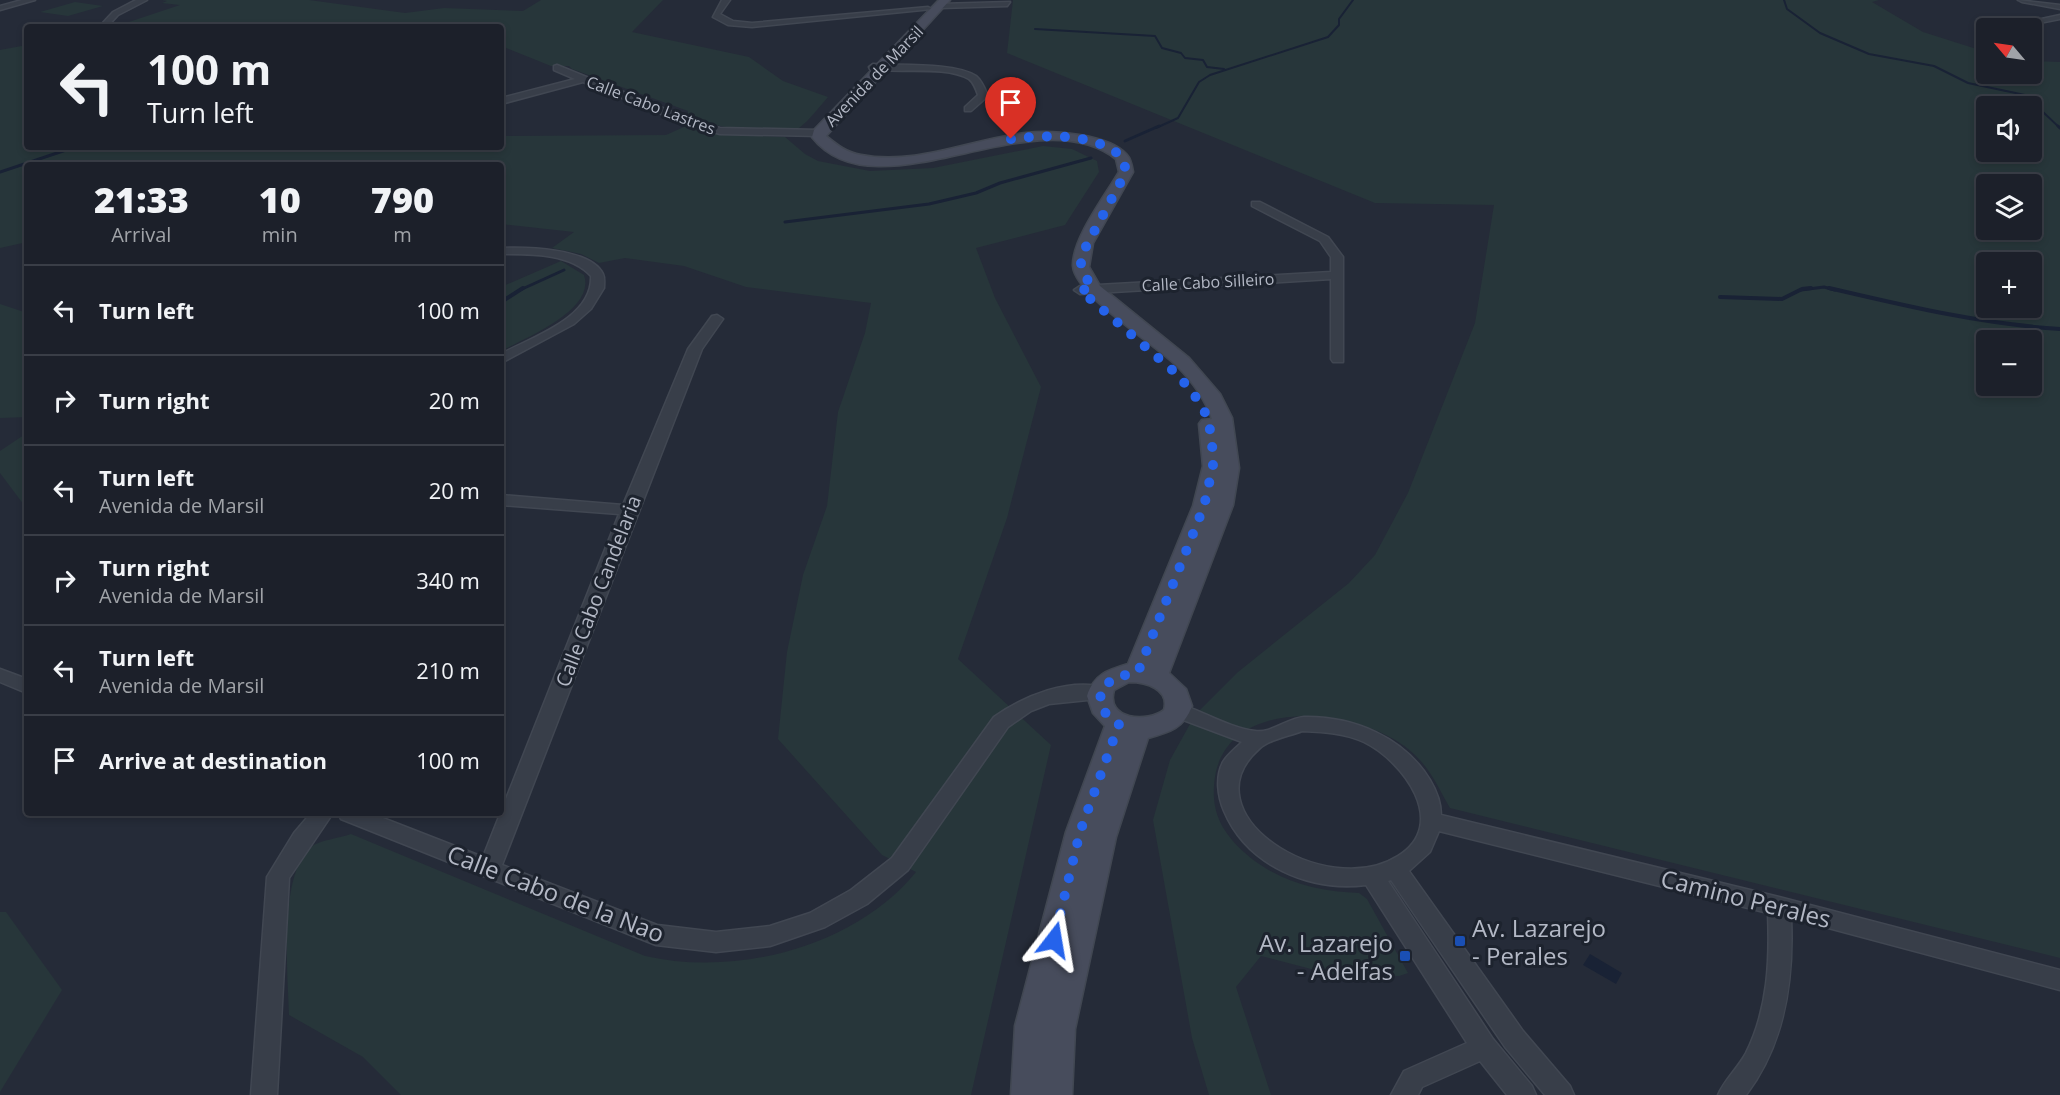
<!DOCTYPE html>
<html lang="en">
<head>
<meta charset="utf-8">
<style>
  :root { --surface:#1c202a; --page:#292d36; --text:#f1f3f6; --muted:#a0a3a8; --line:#3a3e47 }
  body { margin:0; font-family:"Open Sans",sans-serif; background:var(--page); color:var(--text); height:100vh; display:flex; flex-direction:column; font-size:22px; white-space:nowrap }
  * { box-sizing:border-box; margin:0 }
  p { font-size:20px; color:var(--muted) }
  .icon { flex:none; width:33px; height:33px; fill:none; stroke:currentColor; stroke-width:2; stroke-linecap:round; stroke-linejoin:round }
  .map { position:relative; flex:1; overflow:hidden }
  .drawer { position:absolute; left:24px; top:162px; width:480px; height:654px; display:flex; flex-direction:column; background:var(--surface); border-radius:6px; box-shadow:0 3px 9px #0003,0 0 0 2px var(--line) }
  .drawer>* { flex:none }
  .top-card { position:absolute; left:24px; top:24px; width:480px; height:126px; border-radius:6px; box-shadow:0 3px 9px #0003,0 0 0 2px var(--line); background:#1c202a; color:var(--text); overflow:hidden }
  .needle { width:39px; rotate:299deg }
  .tools { position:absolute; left:1976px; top:18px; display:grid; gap:12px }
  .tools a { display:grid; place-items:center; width:66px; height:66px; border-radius:6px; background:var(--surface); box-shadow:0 3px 9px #0003,0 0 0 2px var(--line); font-size:30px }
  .pin { position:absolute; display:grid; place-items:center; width:51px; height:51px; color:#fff; margin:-62px -26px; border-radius:50% 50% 50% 0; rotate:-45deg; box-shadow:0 0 6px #0007 }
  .pin .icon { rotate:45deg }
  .me { position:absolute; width:66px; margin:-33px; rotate:14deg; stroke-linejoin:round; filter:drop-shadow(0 0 4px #0008) }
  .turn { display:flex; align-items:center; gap:21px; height:126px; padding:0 24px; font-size:27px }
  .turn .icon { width:78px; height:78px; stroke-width:2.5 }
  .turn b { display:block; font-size:42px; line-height:51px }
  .eta { display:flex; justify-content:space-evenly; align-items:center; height:102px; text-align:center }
  .eta b { font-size:36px; font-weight:800; line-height:42px }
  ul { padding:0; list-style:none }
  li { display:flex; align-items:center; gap:18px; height:90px; padding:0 24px; border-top:2px solid var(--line) }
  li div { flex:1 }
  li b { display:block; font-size:22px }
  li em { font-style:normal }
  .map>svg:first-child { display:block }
  .green { fill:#27363a; fill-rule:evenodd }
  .water { fill:#192235 }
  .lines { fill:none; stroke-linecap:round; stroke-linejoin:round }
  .stream-far2 { stroke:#192235; stroke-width:2 }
  .stream-far1 { stroke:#192235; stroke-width:3 }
  .stream { stroke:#192235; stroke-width:4 }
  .street-casing { stroke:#414752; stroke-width:3 }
  .secondary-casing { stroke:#414752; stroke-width:3 }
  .street { fill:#383e49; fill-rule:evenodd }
  .secondary { fill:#474c5c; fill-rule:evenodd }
  .route { stroke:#2563eb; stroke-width:10; stroke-dasharray:0 18 }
  .transit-dot { fill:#1a4fb4; stroke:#1d232e; stroke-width:2 }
  .labels { text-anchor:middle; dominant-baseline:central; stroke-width:6; stroke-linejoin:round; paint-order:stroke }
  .far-street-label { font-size:16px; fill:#b3b8c5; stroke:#1d232e }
  .street-label { font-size:20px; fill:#b3b8c5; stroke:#1d232e }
  .near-street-label { font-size:24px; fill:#b3b8c5; stroke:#1d232e }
  .near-poi-label { font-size:24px; fill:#b3b8c5; stroke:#1d232e; text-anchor:start }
</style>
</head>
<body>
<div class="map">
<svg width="2060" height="1095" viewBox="0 0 2060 1095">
  <rect width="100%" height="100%" fill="#252b38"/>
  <!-- green -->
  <g class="green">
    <path d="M162 0H309L405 13 444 8 523 11 541 0H663L632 32 749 57 783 81 828 97C819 107 810 120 799 128 786 137 718 127 701 122V126L695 130 720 134 785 137 805 154 818 161 870 171 933 168 1043 146 1072 149 1097 161 1099 172 1065 225 976 248 995 298 1041 387 1007 518 958 659 1051 745 971 1095H401L363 1057 289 1015C288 975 278 875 311 847 320 840 340 838 351 834L645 956C737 977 855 947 916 872L882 855 778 739 787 652 803 575 827 506 838 412 865 333 871 303 746 287 684 266 625 258 599 263 581 254 552 248 574 232 501 224V165H27V242L0 248V50L27 45V147H501V136L666 135 686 126 688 111 572 69 569 66H551L501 46V27H114L180 5 162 3 167 1Z"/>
    <path d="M1013 0H1879L1872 2 1923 32 1986 52V74H2031V61L2060 62V958L1450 808C1439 789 1431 770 1415 755 1365 706 1219 691 1214 786 1212 815 1224 834 1245 853 1276 881 1318 892 1359 893L1367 899 1408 973 1399 976 1330 974 1261 956 1236 987 1271 1095H1209L1192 1038 1153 820 1170 760 1195 715 1238 672 1349 583 1375 555 1408 493 1475 323 1494 205 1375 203 1007 53ZM1986 106H2031V152H1986ZM1986 184H2031V230H1986ZM1986 262H2031V308H1986ZM1986 340H2031V386H1986Z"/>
    <path d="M75 2 103 6 68 16 40 12Z"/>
    <path d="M561 261 584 275C596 310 525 338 501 351V287Z"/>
    <path d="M0 304 27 313V417L0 418Z"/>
    <path d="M27 433V509L0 473V451Z"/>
    <path d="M0 912H6L62 990 0 1092Z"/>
  </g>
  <!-- water -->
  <path class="water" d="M1590 954 1622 973 1616 984 1583 965Z"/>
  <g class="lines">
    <!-- stream-far2 -->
    <g class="stream-far2">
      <path d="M1784 0 1787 9 1820 33 1869 54 1934 66 1968 83 2025 95 2060 128"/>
      <path d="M368 27 376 23"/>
      <path d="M1035 29 1155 36 1162 48 1181 53 1185 58 1203 60 1207 67 1224 69"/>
      <path d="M1156 128 1178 118 1199 82 1210 75 1328 37 1339 25V19L1353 0"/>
    </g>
    <!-- stream-far1 -->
    <g class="stream-far1">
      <path d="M2058 126 2060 128"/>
      <path d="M1125 141 1159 126"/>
      <path d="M0 172 75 147"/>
      <path d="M785 222 929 204 976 193 1000 183 1091 158"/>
      <path d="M520 290 564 270"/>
      <path d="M1801 290 1824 287 1835 290"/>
    </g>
    <!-- stream -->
    <g class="stream">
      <path d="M1829 288C1906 306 1981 324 2060 329"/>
      <path d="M1720 297 1782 299 1802 289 1811 288"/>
      <path d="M501 302 523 288"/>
    </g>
    <!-- street casing -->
    <g class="street-casing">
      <g id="street">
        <path d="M22 0H35L0 10V6Z"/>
        <path d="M136 0H147L118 15 107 27H99L113 12Z"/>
        <path d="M722 0H730L720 14 733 21 752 23 928 7 932 9 752 27 728 25 713 17Z"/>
        <path d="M2018 0 2060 5V9L2022 2Z"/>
        <path d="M1010 2 1007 6 940 8 936 6 940 4Z"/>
        <path d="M2060 15V19L2014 28 2004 27Z"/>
        <path d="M873 64C899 66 954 62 976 76 982 81 985 89 988 96L971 111H965V107L978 95C976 89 974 83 969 79 945 65 897 74 870 69L869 67Z"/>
        <path d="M557 65 697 122 720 128 819 130 824 133 819 136 720 134 691 126 583 82 501 104V98L575 79 554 70V66Z"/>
        <path d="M1252 202H1260L1328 237 1343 257V362H1333L1331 359V279L1080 294 1074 290 1080 286 1331 272V257L1320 241 1252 206Z"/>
        <path d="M501 248C525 247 591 248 603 274 605 278 604 284 604 288L591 309 574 324 501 363V354C532 337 593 318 591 276 570 253 531 254 501 254Z"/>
        <path d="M717 315 723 319 702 349 502 865 657 925 716 932 770 926 810 913 851 890 892 858 994 717C1024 696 1069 677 1107 688L1109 693 1107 698 1049 704 1031 711 1008 727 908 870 867 904 825 927 770 946 716 952 656 945 341 819 338 813H370L483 857 619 514 501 505V495L623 505 688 349 712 316Z"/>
        <path d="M0 669 27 679V693L0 682Z"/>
        <path d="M1177 703C1202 711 1230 728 1255 731 1270 734 1288 718 1304 717 1353 716 1404 737 1430 780 1436 790 1441 803 1441 815L1779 897 2060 970V990L1791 918C1794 981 1785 1044 1746 1095H1718C1725 1079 1738 1068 1746 1053 1768 1009 1770 960 1768 913L1439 831 1430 852 1409 871 1523 1031 1570 1086 1574 1095H1545L1505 1047 1391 880 1388 881 1493 1039 1532 1086 1536 1095H1507L1480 1061 1422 1087 1418 1095H1391L1404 1071 1467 1043 1366 885C1310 892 1247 866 1224 811 1218 797 1215 777 1223 762 1227 755 1236 748 1242 742L1170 715 1167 710 1170 705ZM1302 731C1323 732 1345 733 1364 742 1403 761 1450 824 1398 856 1325 902 1185 813 1260 748 1270 739 1290 736 1302 731Z"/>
        <path d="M311 813H333L289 878 277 1095H251L267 877 294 833Z"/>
      </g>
    </g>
    <!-- secondary casing -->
    <g class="secondary-casing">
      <path id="secondary" d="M939 0H950L826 136C837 145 847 153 861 155 916 166 972 139 1026 133 1051 130 1109 134 1127 155 1131 159 1132 166 1133 172L1093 243 1089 267 1100 286 1189 358 1220 394 1232 418 1239 468 1233 505 1169 673 1186 689 1192 706C1184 728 1170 732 1148 738L1116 837 1075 1029 1072 1095H1011L1015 1026 1066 832 1105 726 1093 713 1087 696C1094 674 1108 670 1128 664L1193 506 1203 466 1199 424 1202 420 1212 419C1205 399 1192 381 1177 366 1155 344 1075 295 1073 266 1072 239 1105 196 1119 172L1116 159C1035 95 877 219 812 137L814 130ZM1129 682C1146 682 1170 689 1164 710 1148 723 1105 720 1114 690Z"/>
    </g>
    <!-- street -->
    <use href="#street" class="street"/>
    <!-- secondary -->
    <use href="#secondary" class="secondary"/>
  </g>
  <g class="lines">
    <!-- route -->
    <path class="route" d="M1011 139C1045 135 1096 132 1123 158L1126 172 1081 256V267L1092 289 1080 290 1178 375 1198 400 1208 418 1212 442 1213 466 1204 506 1138 672 1113 678 1100 692 1102 710 1119 724 1080 832 1054 940"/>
  </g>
  <!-- markers -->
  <g class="transit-dot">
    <rect x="1454" y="935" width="12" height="12" rx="3"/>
    <rect x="1399" y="950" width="12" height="12" rx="3"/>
  </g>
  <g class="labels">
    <!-- far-street labels -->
    <g class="far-street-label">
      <text transform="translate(874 76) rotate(-46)">Avenida de Marsil</text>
      <text transform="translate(651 105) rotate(21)">Calle Cabo Lastres</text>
      <text transform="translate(1208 282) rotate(-3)">Calle Cabo Silleiro</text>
    </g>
    <!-- street labels -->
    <g class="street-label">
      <text transform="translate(598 591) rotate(-69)">Calle Cabo Candelaria</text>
    </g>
    <!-- near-street labels -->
    <g class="near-street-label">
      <text transform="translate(556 893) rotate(21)">Calle Cabo de la Nao</text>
      <text transform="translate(1746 898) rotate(14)">Camino Perales</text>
    </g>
    <!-- near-poi labels -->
    <g class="near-poi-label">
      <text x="1472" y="927">Av. Lazarejo<tspan x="1472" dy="28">- Perales</tspan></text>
      <text x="1393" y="942" text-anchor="end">Av. Lazarejo<tspan x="1393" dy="28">- Adelfas</tspan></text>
    </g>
  </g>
</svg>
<div class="tools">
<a><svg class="needle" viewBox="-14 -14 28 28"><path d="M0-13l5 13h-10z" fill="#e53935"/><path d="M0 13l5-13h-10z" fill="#a0a3a8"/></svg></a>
<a><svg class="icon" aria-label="sound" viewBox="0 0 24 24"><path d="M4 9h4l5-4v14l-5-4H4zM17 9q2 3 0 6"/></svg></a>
<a><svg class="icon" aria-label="layers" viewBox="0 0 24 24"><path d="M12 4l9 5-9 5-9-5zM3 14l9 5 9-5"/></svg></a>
<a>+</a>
<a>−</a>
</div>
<div class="pin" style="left:1011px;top:139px;background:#d93025"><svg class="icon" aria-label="arrive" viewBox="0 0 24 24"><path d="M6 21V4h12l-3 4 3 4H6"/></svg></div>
<svg class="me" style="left:1054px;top:940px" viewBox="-20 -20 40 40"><path d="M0-17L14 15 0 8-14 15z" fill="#2563eb" stroke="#fff" stroke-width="4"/></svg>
<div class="top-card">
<div class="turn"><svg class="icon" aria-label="left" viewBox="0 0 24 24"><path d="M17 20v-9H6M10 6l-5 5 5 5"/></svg><div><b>100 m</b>Turn left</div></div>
</div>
<section class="drawer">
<div class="eta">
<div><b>21:33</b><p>Arrival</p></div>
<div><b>10</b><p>min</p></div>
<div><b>790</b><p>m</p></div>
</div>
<ul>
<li><svg class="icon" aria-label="left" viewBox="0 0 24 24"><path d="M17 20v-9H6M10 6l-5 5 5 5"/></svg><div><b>Turn left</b></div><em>100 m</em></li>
<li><svg class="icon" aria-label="right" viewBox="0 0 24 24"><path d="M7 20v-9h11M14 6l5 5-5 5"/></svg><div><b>Turn right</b></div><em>20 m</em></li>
<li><svg class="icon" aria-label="left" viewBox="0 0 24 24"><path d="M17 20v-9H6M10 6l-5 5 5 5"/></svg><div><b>Turn left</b><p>Avenida de Marsil</p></div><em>20 m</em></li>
<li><svg class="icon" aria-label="right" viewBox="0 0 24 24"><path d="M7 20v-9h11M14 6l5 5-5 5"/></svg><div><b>Turn right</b><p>Avenida de Marsil</p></div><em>340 m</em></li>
<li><svg class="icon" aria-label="left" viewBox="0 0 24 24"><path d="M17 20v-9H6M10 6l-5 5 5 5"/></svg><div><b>Turn left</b><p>Avenida de Marsil</p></div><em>210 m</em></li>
<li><svg class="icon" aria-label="arrive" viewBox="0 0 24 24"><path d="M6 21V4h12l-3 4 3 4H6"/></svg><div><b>Arrive at destination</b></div><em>100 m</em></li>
</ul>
</section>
</div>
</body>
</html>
